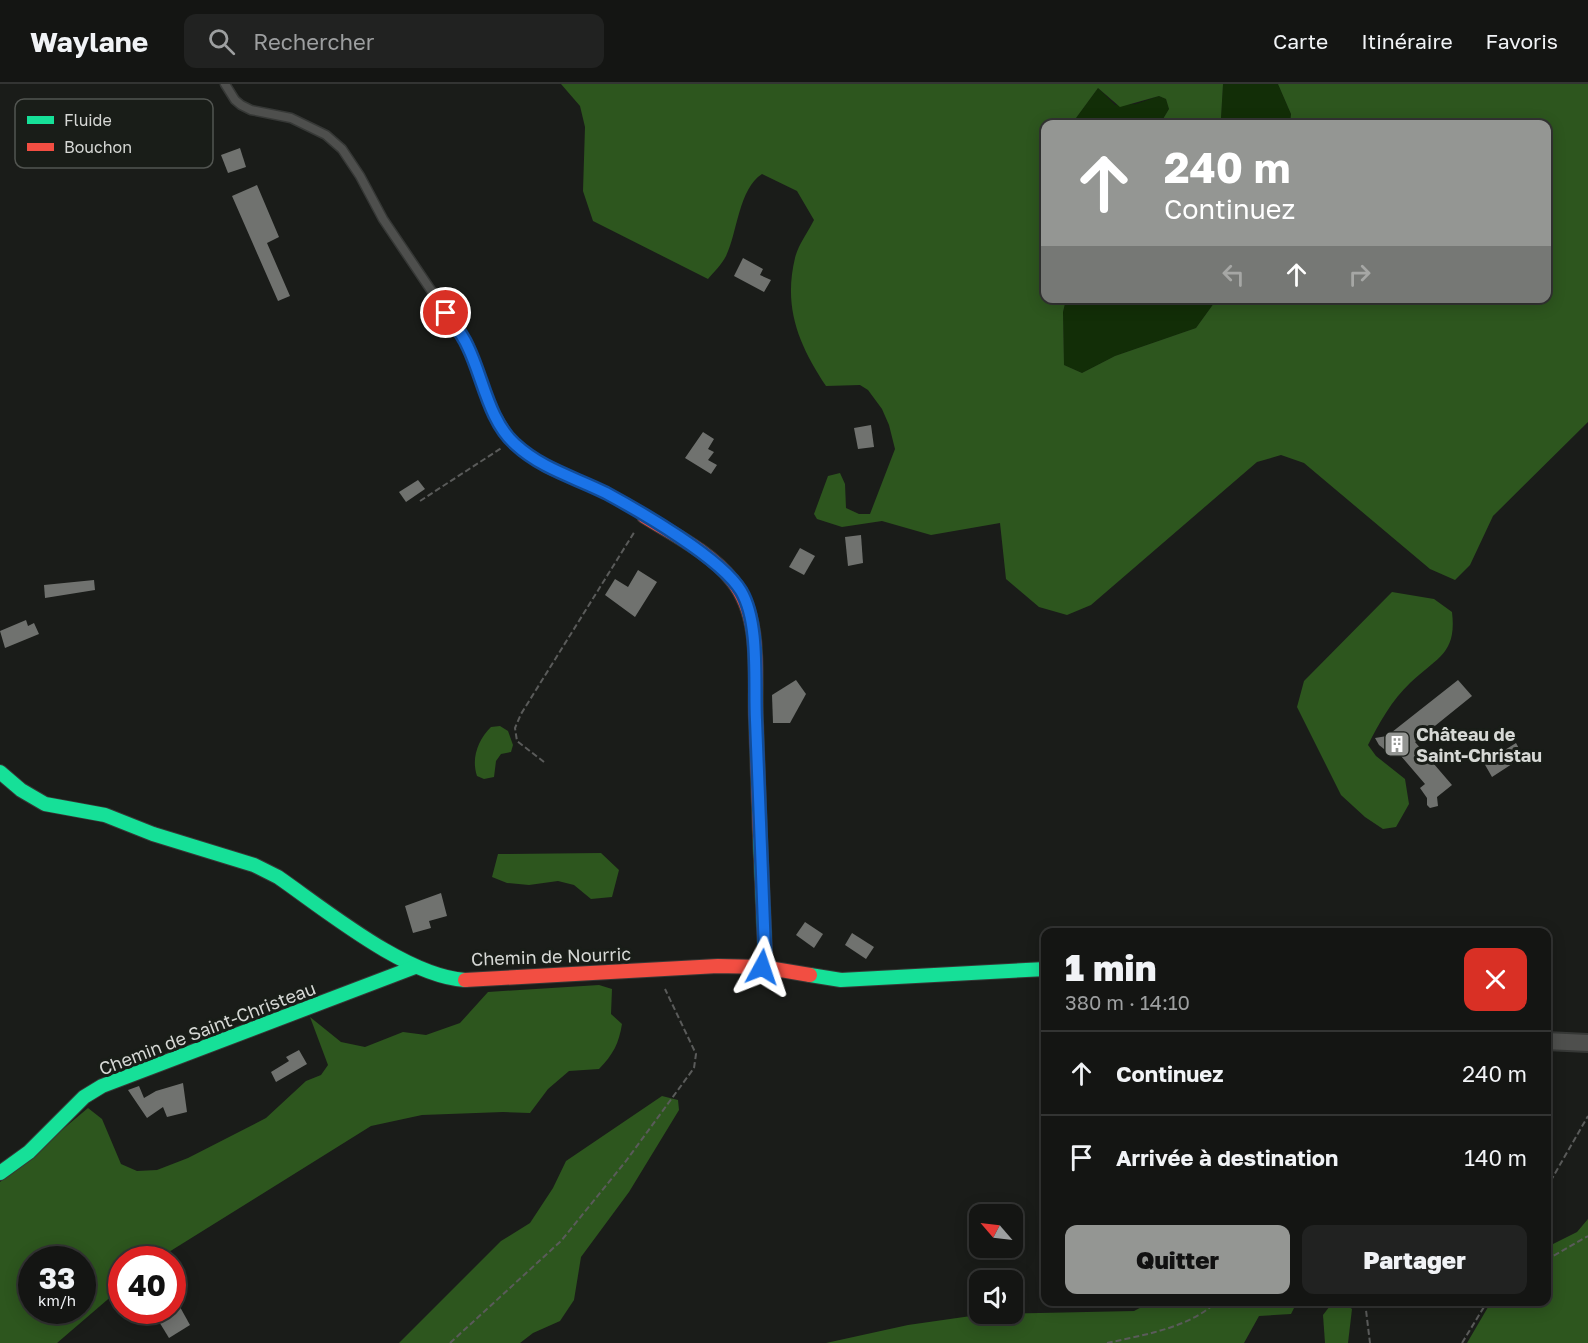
<!DOCTYPE html>
<html lang="fr">
<head>
<meta charset="utf-8">
<style>
  :root { --surface:#141513; --page:#212221; --text:#f1f3f6; --muted:#9d9fa0; --line:#333433; --accent:#949693 }
  body { margin:0; font-family:"Golos Text",sans-serif; background:var(--page); color:var(--text); height:100vh; display:flex; flex-direction:column; font-size:22px; white-space:nowrap }
  * { box-sizing:border-box; margin:0 }
  p { font-size:20px; color:var(--muted) }
  .icon { flex:none; width:33px; height:33px; fill:none; stroke:currentColor; stroke-width:2; stroke-linecap:round; stroke-linejoin:round }
  .map { position:relative; flex:1; overflow:hidden }
  .side { position:absolute; left:1041px; top:844px; width:510px; height:378px; display:flex; flex-direction:column; background:var(--surface); border-radius:12px; box-shadow:0 3px 15px #0003,0 0 0 2px var(--line) }
  .side>* { flex:none }
  .top-card { position:absolute; left:1041px; top:36px; width:510px; height:183px; border-radius:12px; box-shadow:0 3px 15px #0003,0 0 0 2px var(--line); background:#949693; color:#fff; overflow:hidden }
  .needle { width:39px; rotate:298deg }
  .buttons { position:absolute; left:969px; top:1120px; display:grid; gap:12px }
  .buttons a { display:grid; place-items:center; width:54px; height:54px; border-radius:12px; background:var(--surface); box-shadow:0 3px 15px #0003,0 0 0 2px var(--line); font-size:30px }
  .speed { position:absolute; left:18px; top:1162px; display:flex; gap:12px; font-size:30px; font-weight:700; text-align:center }
  .speed>* { display:grid; place-content:center; width:78px; height:78px; border-radius:50%; background:var(--surface); box-shadow:0 3px 15px #0003,0 0 0 2px var(--line); line-height:1 }
  .speed small { font-size:15px; font-weight:400 }
  .speed .limit { border:9px solid #d22; background:#fff; color:#111 }
  .pin { position:absolute; display:grid; place-items:center; width:51px; height:51px; color:#fff; margin:-26px; border:3px solid #fff; border-radius:50%; box-shadow:0 2px 6px #0007 }
  .me { position:absolute; width:66px; margin:-33px; rotate:5deg; stroke-linejoin:round; filter:drop-shadow(0 0 4px #0008) }
  .turn { display:flex; align-items:center; gap:21px; height:126px; padding:0 24px; font-size:27px }
  .turn .icon { width:78px; height:78px; stroke-width:2.5 }
  .turn b { display:block; font-size:42px; line-height:51px }
  .lanes { display:flex; align-items:center; height:57px; padding:0 24px; background:#0003; justify-content:center; gap:30px; direction:ltr }
  .lanes .off { opacity:.35 }
  .round { display:grid; place-items:center; flex:none; width:63px; height:63px; border-radius:12px; background:var(--page) }
  .head { display:flex; align-items:center; justify-content:space-between; height:102px; padding:0 24px }
  h1 { font-size:36px; font-weight:800; line-height:45px }
  .cta { display:flex; gap:12px; margin-top:auto; padding:12px 24px }
  .cta a { flex:1; height:69px; border-radius:12px; background:var(--accent); color:#111; font-size:24px; font-weight:800; line-height:69px; text-align:center }
  .cta a+a { background:var(--page); color:var(--text) }
  ul { padding:0; list-style:none }
  li { display:flex; align-items:center; gap:18px; height:84px; padding:0 24px; border-top:2px solid var(--line) }
  li div { flex:1 }
  li b { display:block; font-size:22px }
  li em { font-style:normal }
  header { display:flex; align-items:center; gap:36px; box-sizing:border-box; height:84px; padding:0 30px; background:var(--surface); border-bottom:2px solid var(--line) }
  header strong { font-size:28px }
  nav { display:flex; gap:33px; margin-inline-start:auto; font-size:21px }
  .search { width:420px; height:54px; background:var(--page); display:flex; align-items:center; gap:15px; box-sizing:border-box; padding:0 21px; border-radius:12px; color:var(--muted); font-size:22px }
  .map>svg:first-child { display:block }
  .green { fill:#122e07 }
  .forest { fill:#2d561e; fill-rule:evenodd }
  .building { fill:#70726f }
  .lines { fill:none; stroke-linecap:round; stroke-linejoin:round }
  .lane-casing { stroke:#363836; stroke-width:11 }
  .street-casing { stroke:#363836; stroke-width:20 }
  .fast-casing { stroke:#363836; stroke-width:16 }
  .jam-casing { stroke:#363836; stroke-width:16 }
  .path { stroke:#5a5b5a; stroke-width:2; stroke-dasharray:6 3; stroke-linecap:butt }
  .lane { stroke:#4e4f4d; stroke-width:8 }
  .street { stroke:#4e4f4d; stroke-width:16 }
  .fast { stroke:#16e098; stroke-width:14 }
  .jam { stroke:#f24e42; stroke-width:14 }
  .route-casing { stroke:#114b97; stroke-width:15 }
  .route { stroke:#1a73e8; stroke-width:10 }
  .labels { text-anchor:middle; dominant-baseline:central; stroke-width:6; stroke-linejoin:round; paint-order:stroke }
  .poi-label { font-size:18px; font-weight:bold; fill:#d6d8d5; stroke:#191d18; text-anchor:start }
  .street-label { font-size:18px; fill:#d6d8d5; stroke:#191d18 }
  .key { fill:#191d18; stroke:#525551; stroke-width:1.5 }
  .key-label { font-size:16px; fill:#d6d8d5 }
</style>
</head>
<body>
<header>
<strong>Waylane</strong>
<div class="search"><svg class="icon" aria-label="search" viewBox="0 0 24 24"><circle cx="10" cy="10" r="6"/><path d="M15 15l6 6"/></svg>Rechercher</div>
<nav><a>Carte</a><a>Itinéraire</a><a>Favoris</a></nav>
</header>
<div class="map">
<svg width="1588" height="1259" viewBox="0 0 1588 1259">
  <rect width="100%" height="100%" fill="#1a1c19"/>
  <!-- green -->
  <g class="green">
    <path d="M1223 0H1278L1291 30 1290 40H1217L1221 33Z"/>
    <path d="M1098 4 1115 21 1136 20 1159 12 1166 15 1169 25 1160 40H1077L1076 34Z"/>
    <path d="M1066 215H1217L1196 244 1115 272 1082 289 1064 281 1063 228Z"/>
  </g>
  <!-- forest -->
  <g class="forest">
    <path d="M561 0H1223L1221 34 1217 40H1160L1169 25 1166 15 1159 12 1120 23 1098 4 1076 34 1077 40H1046V214L1066 215 1063 228 1064 281 1082 289 1115 272 1196 244 1217 215 1546 214V40H1290L1291 30 1278 0H1588V338L1493 432 1470 481 1455 496 1430 485 1304 379 1281 371 1257 378 1091 521 1067 531 1039 523 1006 495 1000 439 931 451 882 437 842 443 817 435 814 430 828 392 840 389 845 400 846 424 859 430H870L895 365 889 341 882 325 868 306 860 301 826 302C799 261 783 224 795 174 798 161 808 148 814 136L797 107 762 90C739 104 737 150 726 172 722 180 714 188 708 195L593 137 583 107 585 43 580 22Z"/>
    <path d="M1392 508 1434 515 1452 528C1457 570 1437 573 1410 599 1392 616 1379 639 1368 661L1376 672 1405 695 1409 720 1396 743 1383 745 1365 733 1341 711 1297 623 1304 597Z"/>
    <path d="M500 642 508 647 513 661 511 668 501 670 496 677 494 693 484 695 477 692C471 674 478 656 491 643Z"/>
    <path d="M601 769 619 786 612 813 591 815 574 801 558 797 529 801 507 799 492 793 498 770Z"/>
    <path d="M599 901 612 905 611 930 622 940C619 959 613 971 599 985L569 987 548 1005 530 1029 503 1028 422 1031 371 1042 156 1176H122L121 1204 57 1259H0V1098L88 1024 102 1035 121 1080 137 1087 157 1086 188 1074 266 1034 306 997 321 991 328 981 310 933 341 958 365 963 403 948 426 951 460 939 488 908ZM32 1176H82V1227H32Z"/>
    <path d="M662 1012 678 1016 679 1026 629 1108 581 1173 574 1216 560 1237 533 1249 520 1259H399L501 1157 530 1139 553 1104 566 1077Z"/>
    <path d="M1588 1135V1259H1467L1491 1218H1546L1547 1163 1577 1148Z"/>
    <path d="M1151 1218H1297L1291 1230 1259 1232 1244 1259H826L908 1241 985 1230 1134 1227Z"/>
    <path d="M1333 1218 1344 1219 1352 1225 1348 1259H1325L1323 1231Z"/>
  </g>
  <!-- building -->
  <g class="building">
    <path d="M240 64 246 83 228 89 221 71Z"/>
    <path d="M257 101 279 153 267 159 290 212 278 217 232 112Z"/>
    <path d="M743 174 763 185 760 191 771 196 764 208 734 192Z"/>
    <path d="M871 341 874 363 858 365 854 344Z"/>
    <path d="M703 348 714 355 708 365 714 368 708 376 717 381 711 390 685 374Z"/>
    <path d="M418 396 425 405 406 418 399 408Z"/>
    <path d="M861 451 863 479 848 482 845 453Z"/>
    <path d="M800 464 815 472 804 491 789 483Z"/>
    <path d="M638 486 657 498 635 533 605 511 615 495 628 503Z"/>
    <path d="M94 496 95 506 45 514 44 501Z"/>
    <path d="M26 536 28 542 34 539 39 550 5 564 0 547Z"/>
    <path d="M796 596 806 610 790 639H773L772 611Z"/>
    <path d="M1458 596 1472 612 1415 658 1452 701 1437 713 1438 722 1430 724 1427 721V714L1420 704 1425 700 1395 665 1389 669 1379 661 1375 654 1387 652Z"/>
    <path d="M1516 659 1522 670 1510 676 1512 680 1492 693 1484 679Z"/>
    <path d="M441 809 447 832 429 837 431 844 413 849 405 822Z"/>
    <path d="M805 838 823 850 814 864 796 851Z"/>
    <path d="M852 849 874 863 866 875 845 861Z"/>
    <path d="M299 966 307 980 276 998 271 988 289 977 286 973Z"/>
    <path d="M183 999 187 1028 167 1033 163 1023 147 1034 128 1006 139 1002 144 1014 156 1007Z"/>
    <path d="M180 1223 190 1241 169 1254 158 1236Z"/>
  </g>
  <g class="lines">
    <!-- lane casing -->
    <g class="lane-casing">
      <path id="lane" d="M225 0 235 16 241 21 251 26 291 34 326 51 342 65 360 92 383 135 468 261 492 324 512 358 546 384 605 409 644 432"/>
    </g>
    <!-- street casing -->
    <g class="street-casing">
      <path id="street" d="M1546 957 1588 959"/>
    </g>
    <!-- fast casing -->
    <g class="fast-casing">
      <g id="fast">
        <path d="M0 688 21 706 45 720 105 731 153 750 254 781 278 793C327 827 406 892 465 896"/>
        <path d="M760 752 765 867 762 883"/>
        <path d="M810 891 841 896 1046 885"/>
        <path d="M0 1089 29 1068 84 1013 102 1002 415 883"/>
      </g>
    </g>
    <!-- jam casing -->
    <g class="jam-casing">
      <g id="jam">
        <path d="M644 432C674 451 710 468 732 496 763 534 754 592 756 637 757 675 759 714 760 752"/>
        <path d="M465 896 718 882 762 883 810 891"/>
      </g>
    </g>
    <!-- path -->
    <g class="path">
      <path d="M420 417 503 363"/>
      <path d="M544 678 517 657 515 644 521 630 635 447"/>
      <path d="M1546 1105 1588 1032"/>
      <path d="M1546 1176 1588 1152"/>
      <path d="M1365 1218 1370 1259"/>
      <path d="M450 1259 561 1157 626 1077 694 984 696 970 665 905"/>
      <path d="M1107 1259C1143 1251 1189 1244 1216 1218"/>
      <path d="M1462 1259 1487 1218"/>
    </g>
    <!-- lane -->
    <use href="#lane" class="lane"/>
    <!-- street -->
    <use href="#street" class="street"/>
    <!-- fast -->
    <use href="#fast" class="fast"/>
    <!-- jam -->
    <use href="#jam" class="jam"/>
  </g>
  <g class="lines">
    <!-- route casing -->
    <g class="route-casing">
      <path id="route" d="M446 229C454 240 463 251 468 263 483 294 489 337 515 360 542 385 574 393 606 409 641 428 721 474 741 507 760 539 754 599 756 636 759 713 762 790 765 867L762 883"/>
    </g>
    <!-- route -->
    <use href="#route" class="route"/>
  </g>
  <!-- icons -->
  <defs>
    <g id="building-square" transform="scale(1.35)"><rect x="-9" y="-9" width="18" height="18" rx="4" fill="#949693" stroke="#191d18"/><path d="M-4-6H4V6H1V3H-1V6H-4ZM-2.5-4.3h1.7v1.8h-1.7ZM.8-4.3h1.7v1.8H.8ZM-2.5-1h1.7V.8h-1.7ZM.8-1h1.7V.8H.8Z" fill="#fff"/></g>
  </defs>
  <g fill-rule="evenodd">
    <use href="#building-square" x="1397" y="660"/>
  </g>
  <g class="labels">
    <!-- poi labels -->
    <g class="poi-label">
      <text x="1416" y="650">Château de<tspan x="1416" dy="21">Saint-Christau</tspan></text>
    </g>
    <!-- street labels -->
    <g class="street-label">
      <text transform="translate(551 872) rotate(-2)">Chemin de Nourric</text>
      <text transform="translate(207 944) rotate(-21)">Chemin de Saint-Christeau</text>
    </g>
  </g>
  <!-- legend -->
  <rect x="15" y="15" width="198" height="69" rx="9" class="key"/>
  <rect x="27" y="32" width="27" height="8" fill="#16e098"/>
  <rect x="27" y="59" width="27" height="8" fill="#f24e42"/>
  <g class="key-label">
    <text x="64" y="42">Fluide</text>
    <text x="64" y="69">Bouchon</text>
  </g>
</svg>
<div class="buttons">
<a><svg class="needle" viewBox="-14 -14 28 28"><path d="M0-13l5 13h-10z" fill="#e53935"/><path d="M0 13l5-13h-10z" fill="#9d9fa0"/></svg></a>
<a><svg class="icon" aria-label="sound" viewBox="0 0 24 24"><path d="M4 9h4l5-4v14l-5-4H4zM17 9q2 3 0 6"/></svg></a>
</div>
<div class="speed"><div>33<small>km/h</small></div><div class="limit">40</div></div>
<div class="pin" style="left:446px;top:229px;background:#d93025"><svg class="icon" aria-label="arrive" viewBox="0 0 24 24"><path d="M6 21V4h12l-3 4 3 4H6"/></svg></div>
<svg class="me" style="left:762px;top:883px" viewBox="-20 -20 40 40"><path d="M0-17L14 15 0 8-14 15z" fill="#1a73e8" stroke="#fff" stroke-width="4"/></svg>
<div class="top-card">
<div class="turn"><svg class="icon" aria-label="ahead" viewBox="0 0 24 24"><path d="M12 20V5M6 11l6-6 6 6"/></svg><div><b>240 m</b>Continuez</div></div>
<div class="lanes"><svg class="icon off" aria-label="left" viewBox="0 0 24 24"><path d="M17 20v-9H6M10 6l-5 5 5 5"/></svg><svg class="icon" aria-label="ahead" viewBox="0 0 24 24"><path d="M12 20V5M6 11l6-6 6 6"/></svg><svg class="icon off" aria-label="right" viewBox="0 0 24 24"><path d="M7 20v-9h11M14 6l5 5-5 5"/></svg></div>
</div>
<section class="side">
<div class="head"><div><h1>1 min</h1><p>380 m · 14:10</p></div><a class="round" style="background:#d93025;color:#fff"><svg class="icon" aria-label="close" viewBox="0 0 24 24"><path d="M6 6l12 12M18 6L6 18"/></svg></a></div>
<ul>
<li><svg class="icon" aria-label="ahead" viewBox="0 0 24 24"><path d="M12 20V5M6 11l6-6 6 6"/></svg><div><b>Continuez</b></div><em>240 m</em></li>
<li><svg class="icon" aria-label="arrive" viewBox="0 0 24 24"><path d="M6 21V4h12l-3 4 3 4H6"/></svg><div><b>Arrivée à destination</b></div><em>140 m</em></li>
</ul>
<div class="cta"><a>Quitter</a><a>Partager</a></div>
</section>
</div>
</body>
</html>
